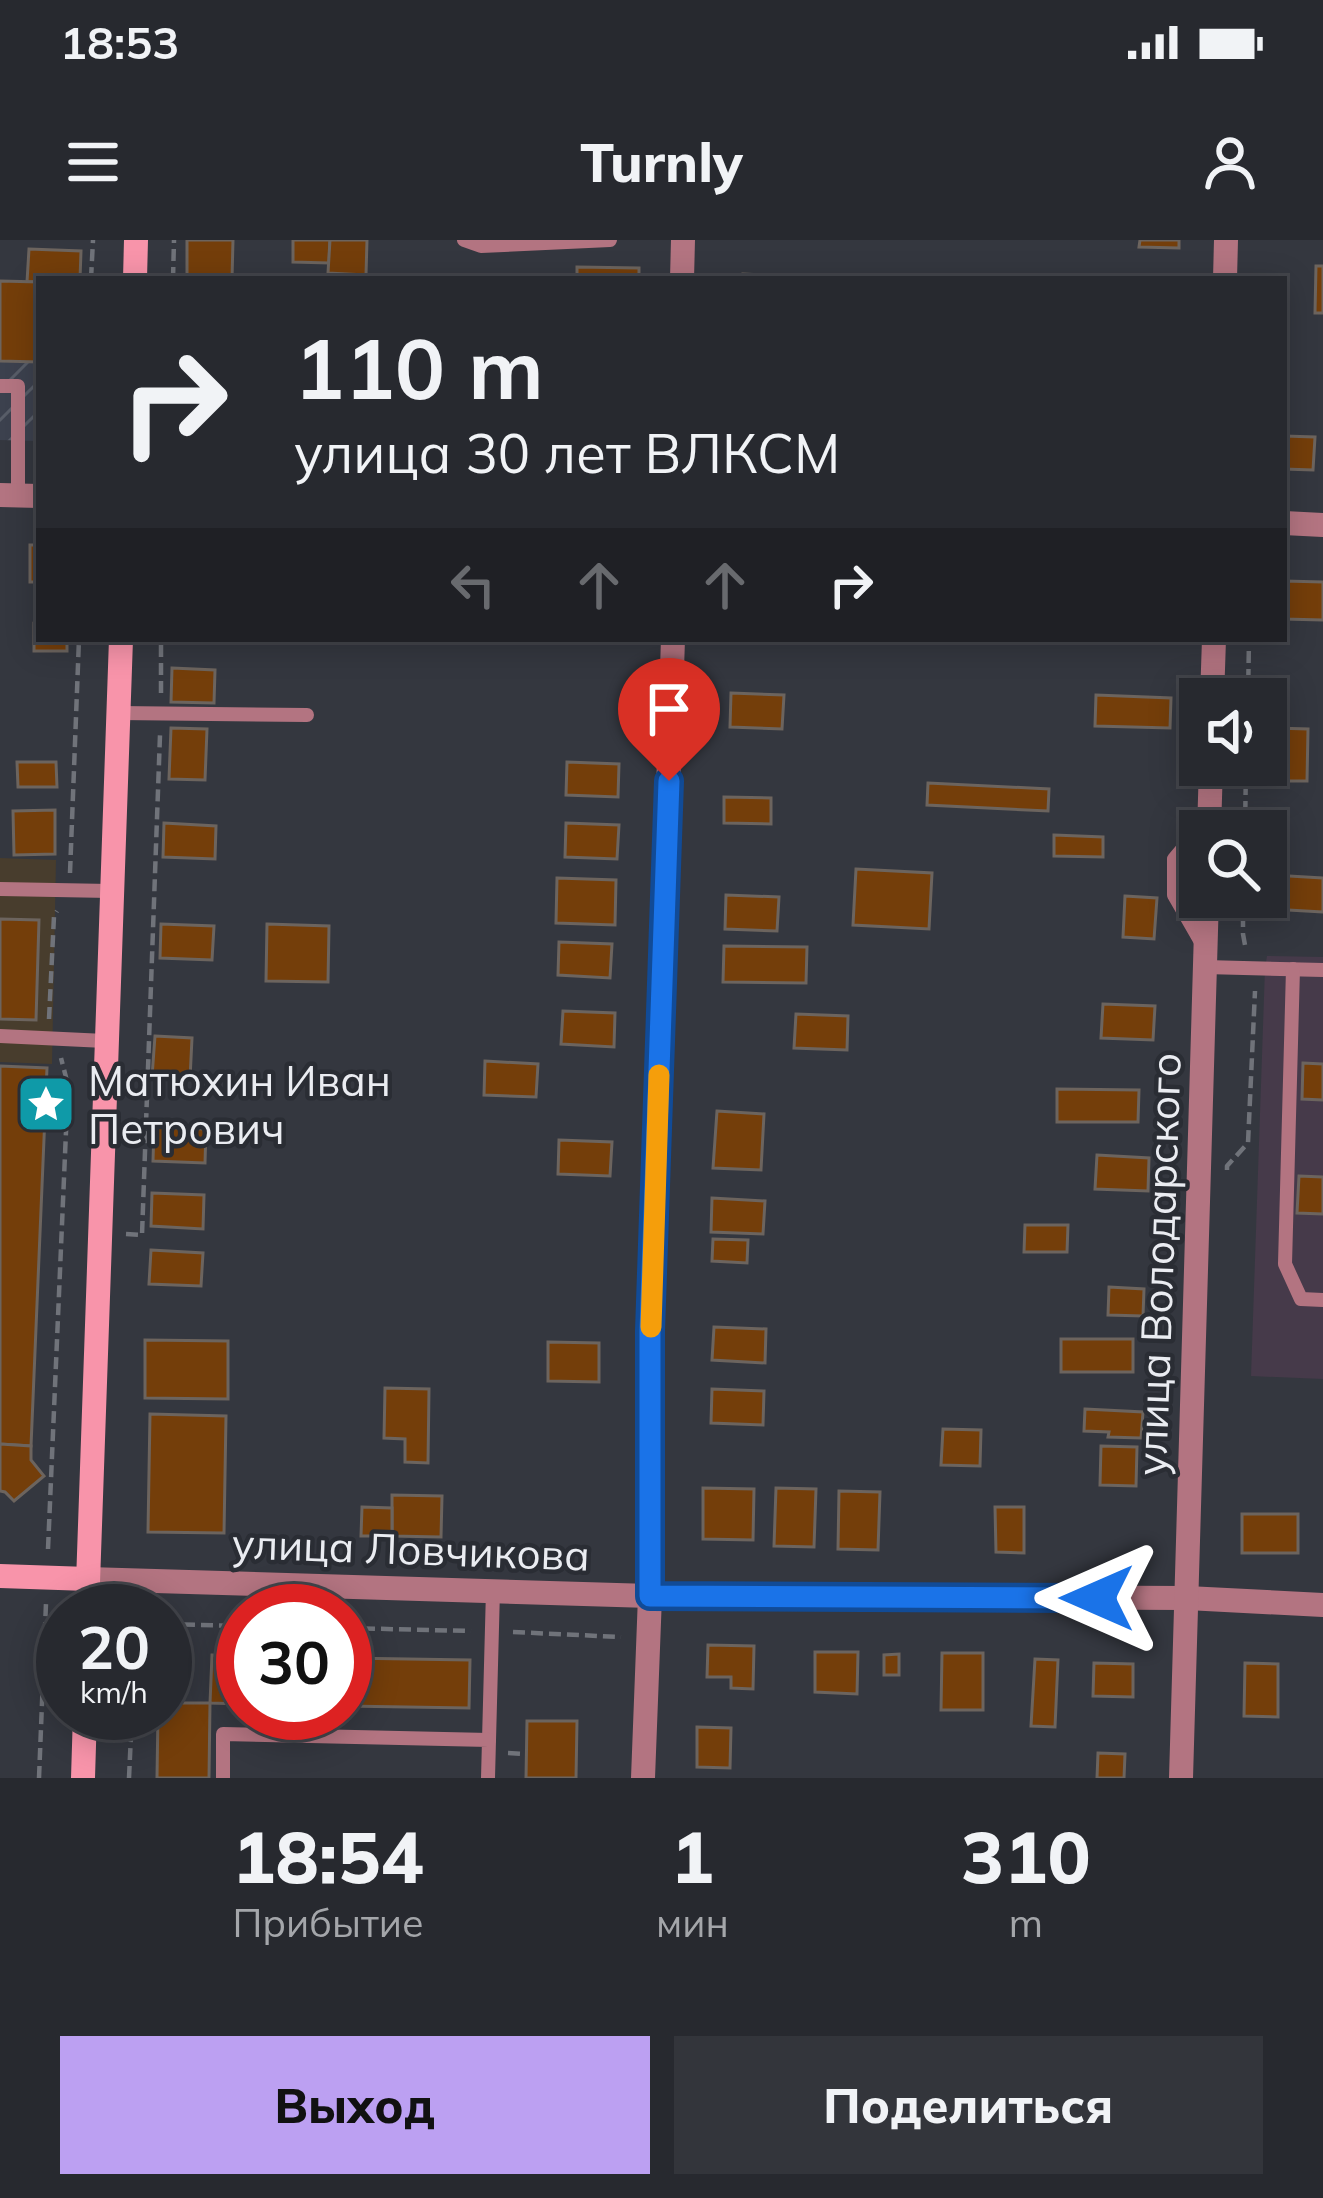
<!DOCTYPE html>
<html lang="ru">
<head>
<meta charset="utf-8">
<style>
  :root { --surface:#27292f; --page:#33353b; --text:#f1f3f6; --muted:#a4a6aa; --line:#43454b; --accent:#bca0f2 }
  body { margin:0; font-family:Mulish,sans-serif; background:var(--page); color:var(--text); height:100vh; display:flex; flex-direction:column; font-size:45px; white-space:nowrap }
  * { box-sizing:border-box; margin:0 }
  p { font-size:39px; color:var(--muted) }
  .icon { flex:none; width:66px; height:66px; fill:none; stroke:currentColor; stroke-width:2; stroke-linecap:round; stroke-linejoin:round }
  .map { position:relative; height:1538px; overflow:hidden }
  .panel { display:flex; flex-direction:column; background:var(--surface); flex:1 }
  .panel>* { flex:none }
  .guide { position:absolute; left:36px; top:36px; width:1251px; height:366px; border-radius:0px; box-shadow:0 6px 30px #0003,0 0 0 3px var(--line); background:#27292f; color:var(--text); overflow:hidden }
  .tools { position:absolute; left:1179px; top:438px; display:grid; gap:24px }
  .tools a { display:grid; place-items:center; width:108px; height:108px; border-radius:0px; background:var(--surface); box-shadow:0 6px 30px #0003,0 0 0 3px var(--line); font-size:60px }
  .speed { position:absolute; left:36px; top:1344px; display:flex; gap:24px; font-size:60px; font-weight:700; text-align:center }
  .speed>* { display:grid; place-content:center; width:156px; height:156px; border-radius:50%; background:var(--surface); box-shadow:0 6px 30px #0003,0 0 0 3px var(--line); line-height:1 }
  .speed small { font-size:30px; font-weight:400 }
  .speed .limit { border:18px solid #d22; background:#fff; color:#111 }
  .pin { position:absolute; display:grid; place-items:center; width:102px; height:102px; color:#fff; margin:-123px -51px; border-radius:50% 50% 50% 0; rotate:-45deg; box-shadow:0 0 12px #0007 }
  .pin .icon { rotate:45deg }
  .me { position:absolute; width:132px; margin:-66px; rotate:270deg; stroke-linejoin:round; filter:drop-shadow(0 0 9px #0008) }
  .turn { display:flex; align-items:center; gap:42px; height:252px; padding:0 60px; font-size:54px }
  .turn .icon { width:156px; height:156px; stroke-width:2.5 }
  .turn b { display:block; font-size:84px; line-height:102px }
  .lanes { display:flex; align-items:center; height:114px; padding:0 60px; background:#0003; justify-content:center; gap:60px; direction:ltr }
  .lanes .off { opacity:.35 }
  .eta { display:flex; justify-content:space-evenly; align-items:center; height:204px; text-align:center }
  .eta b { font-size:72px; font-weight:800; line-height:84px }
  .primary-button { display:flex; gap:24px; margin-top:auto; padding:24px 60px }
  .primary-button a { flex:1; height:138px; border-radius:0px; background:var(--accent); color:#111; font-size:48px; font-weight:800; line-height:138px; text-align:center }
  .primary-button a+a { background:var(--page); color:var(--text) }
  .status { display:flex; justify-content:space-between; align-items:center; height:84px; padding:0 60px; background:var(--surface); direction:ltr }
  .status svg { height:33px; fill:currentColor }
  header { display:flex; justify-content:space-between; align-items:center; height:156px; padding:0 60px; background:var(--surface); font-size:54px; font-weight:800 }
  .map>svg:first-child { display:block }
  .commercial { fill:#483d2d }
  .industrial { fill:url(#industrial-furrows) }
  .education { fill:#463a4a }
  .building { fill:#743e0a; stroke:#6c645e; stroke-width:3 }
  .lines { fill:none; stroke-linecap:round; stroke-linejoin:round }
  .path { stroke:#70737a; stroke-width:4.5; stroke-dasharray:12 6; stroke-linecap:butt }
  .lane { stroke:#b37481; stroke-width:14 }
  .street { stroke:#b37481; stroke-width:24 }
  .secondary { stroke:#f894aa; stroke-width:24 }
  .route-casing { stroke:#114b97; stroke-width:30 }
  .route { stroke:#1a73e8; stroke-width:21 }
  .slow { stroke:#f59e0b; stroke-width:21 }
  .labels { text-anchor:middle; dominant-baseline:central; stroke-width:9; stroke-linejoin:round; paint-order:stroke }
  .poi-label { font-size:42px; fill:#eaecf1; stroke:#2a2d34; text-anchor:start }
  .street-label { font-size:42px; fill:#eaecf1; stroke:#2a2d34 }
</style>
</head>
<body>
<div class="status"><b>18:53</b><svg viewBox="0 0 49 12"><path d="M0 12V9h3v3zM5 12V6h3v6zM10 12V3h3v9zM15 12V0h3v12zM26 1h20v11H26zM47 4h2v5h-2z"/></svg></div>
<header><svg class="icon" aria-label="menu" viewBox="0 0 24 24"><path d="M4 6h16M4 12h16M4 18h16"/></svg>Turnly<svg class="icon" aria-label="person" viewBox="0 0 24 24"><circle cx="12" cy="8" r="4"/><path d="M4 21q1-7 8-7t8 7"/></svg></header>
<div class="map">
<svg width="1323" height="1538" viewBox="0 0 1323 1538">
  <defs>
    <pattern id="industrial-furrows" width="10" height="10" patternUnits="userSpaceOnUse" patternTransform="scale(3)"><rect width="10" height="10" fill="#3c414e"/><path d="M-1 1l2-2M0 10L10 0M9 11l2-2" fill="none" stroke="#585d68"/></pattern>
  </defs>
  <rect width="100%" height="100%" fill="#34373f"/>
  <!-- commercial -->
  <path class="commercial" d="M0 618 56 620 52 824 0 822Z"/>
  <!-- industrial -->
  <path class="industrial" d="M0 41 39 42V201L0 200Z"/>
  <!-- education -->
  <path class="education" d="M1267 716 1323 717V1139L1251 1136 1265 728Z"/>
  <!-- building -->
  <g class="building">
    <path d="M187 0H233L232 39H187Z"/>
    <path d="M293 0H330L329 23 293 22Z"/>
    <path d="M330 0H367L366 35 328 33Z"/>
    <path d="M1140 0H1179V8L1139 7Z"/>
    <path d="M29 9 81 11 80 39H39V42H27Z"/>
    <path d="M1316 26H1323V73H1315Z"/>
    <path d="M577 27 639 28V39H577Z"/>
    <path d="M743 34 788 36V39H743Z"/>
    <path d="M0 41 39 42V122L0 121Z"/>
    <path d="M1284 196 1315 197 1313 230 1284 229Z"/>
    <rect x="30" y="305" width="9" height="37"/>
    <path d="M1284 341 1323 342V380L1284 379Z"/>
    <path d="M39 382V399H67V411H34V383Z"/>
    <path d="M172 428 215 430 214 463 171 462Z"/>
    <path d="M731 453 784 455 782 489 730 487Z"/>
    <path d="M1096 455 1171 458 1170 488 1095 486Z"/>
    <path d="M171 488 207 489 205 540 169 539Z"/>
    <path d="M1274 488 1308 489 1307 541H1273Z"/>
    <path d="M17 522H56L57 547H18Z"/>
    <path d="M567 522 619 524 618 557 566 555Z"/>
    <path d="M928 543 1049 549 1048 571 927 565Z"/>
    <path d="M724 557 771 558V584L724 583Z"/>
    <path d="M55 570V614L14 615 13 571Z"/>
    <path d="M164 583 216 586 215 619 163 617Z"/>
    <path d="M566 583 619 585 617 619 565 617Z"/>
    <path d="M1054 595 1103 597V617L1054 616Z"/>
    <path d="M856 629 932 633 929 689 853 685Z"/>
    <path d="M1272 635 1323 638V672L1271 669Z"/>
    <path d="M557 638 616 640 615 685 556 683Z"/>
    <path d="M726 655 779 657 777 691 725 689Z"/>
    <path d="M1125 656 1157 658 1154 699 1123 697Z"/>
    <path d="M0 679 39 680 36 780 0 779Z"/>
    <path d="M161 684 214 686 212 720 160 718Z"/>
    <path d="M267 684 329 686 328 742 266 741Z"/>
    <path d="M559 702 612 704 610 738 558 735Z"/>
    <path d="M724 706 807 707 806 743 723 742Z"/>
    <path d="M1103 764 1155 766 1153 800 1101 798Z"/>
    <path d="M563 771 615 773 614 807 561 804Z"/>
    <path d="M796 774 848 776 847 810 794 808Z"/>
    <path d="M155 796 192 798 190 839 152 837Z"/>
    <path d="M485 821 538 824 536 857 484 855Z"/>
    <path d="M1303 823 1323 824V860L1302 859Z"/>
    <path d="M0 826 47 828 31 1206 0 1204Z"/>
    <path d="M1057 849 1139 850 1138 882H1057Z"/>
    <path d="M717 871 764 874 761 930 713 928Z"/>
    <path d="M154 887 206 889 205 923 153 921Z"/>
    <path d="M559 900 612 902 610 936 558 934Z"/>
    <path d="M1097 915 1149 918 1148 951 1095 949Z"/>
    <path d="M1299 936 1323 937V974L1297 973Z"/>
    <path d="M152 953 204 955 203 989 151 986Z"/>
    <path d="M712 958 765 961 763 994 711 992Z"/>
    <path d="M1025 985H1068L1067 1012H1024Z"/>
    <path d="M713 999 748 1000 747 1023 712 1021Z"/>
    <path d="M151 1010 203 1013 201 1046 149 1044Z"/>
    <path d="M1109 1047 1144 1049 1143 1076 1108 1075Z"/>
    <path d="M714 1087 766 1089 765 1123 712 1120Z"/>
    <rect x="1061" y="1099" width="72" height="33"/>
    <path d="M145 1100 228 1101V1159L145 1158Z"/>
    <path d="M548 1102 599 1103V1142L548 1141Z"/>
    <path d="M385 1148 429 1149 428 1223 405 1222V1199L384 1198Z"/>
    <path d="M712 1149 764 1151 763 1185 711 1183Z"/>
    <path d="M1085 1169 1143 1172 1141 1198 1108 1197 1109 1192 1084 1191Z"/>
    <path d="M150 1174 226 1176 224 1293 148 1292Z"/>
    <path d="M943 1189 981 1190 980 1226 941 1225Z"/>
    <path d="M0 1204 31 1206V1220L44 1236 14 1261 5 1252 0 1251Z"/>
    <path d="M1101 1206 1137 1207 1136 1246 1100 1245Z"/>
    <path d="M703 1248 754 1249 753 1300 703 1299Z"/>
    <path d="M776 1248 816 1249 814 1307 774 1306Z"/>
    <path d="M839 1251 880 1252 878 1310 838 1309Z"/>
    <path d="M392 1255 442 1256 441 1297 392 1296Z"/>
    <path d="M362 1267 392 1268V1296H361Z"/>
    <path d="M995 1267H1024V1313L996 1312Z"/>
    <rect x="1242" y="1274" width="56" height="39"/>
    <path d="M708 1405 754 1406 753 1449 731 1448V1437H707Z"/>
    <path d="M815 1412H858L857 1454 815 1452Z"/>
    <path d="M942 1413H983V1470H941Z"/>
    <path d="M899 1414V1435H884V1415Z"/>
    <path d="M212 1415 243 1416V1464L210 1463Z"/>
    <path d="M345 1418 470 1420 469 1468 345 1466Z"/>
    <path d="M1035 1419 1058 1420 1055 1487 1031 1486Z"/>
    <path d="M1094 1423 1133 1424V1457L1093 1456Z"/>
    <path d="M1245 1423 1278 1424V1477L1244 1476Z"/>
    <path d="M165 1463H210L209 1538H157L158 1473H165Z"/>
    <path d="M527 1481H577L576 1538H526Z"/>
    <path d="M697 1487 731 1488 730 1528 697 1527Z"/>
    <path d="M1098 1513 1125 1514 1124 1538H1097Z"/>
  </g>
  <g class="lines">
    <!-- path -->
    <g class="path">
      <path d="M91 39 93 0"/>
      <path d="M173 39 174 0"/>
      <path d="M161 453V399"/>
      <path d="M1248 459 1249 399"/>
      <path d="M1245 591 1246 525"/>
      <path d="M70 633 79 399"/>
      <path d="M1243 657V694L1245 705"/>
      <path d="M49 779 54 676 57 671"/>
      <path d="M1227 930V926L1248 903 1255 751"/>
      <path d="M126 994 142 995 160 495"/>
      <path d="M48 1309 68 845 61 818"/>
      <path d="M165 1384 243 1386"/>
      <path d="M345 1388 471 1391"/>
      <path d="M513 1392 621 1397"/>
      <path d="M508 1513 526 1514"/>
      <path d="M39 1538 46 1363"/>
      <path d="M129 1538 132 1473"/>
    </g>
    <!-- lane -->
    <g class="lane">
      <path d="M464 0 481 6 610 0"/>
      <path d="M0 146H18V256"/>
      <path d="M118 473 307 475"/>
      <path d="M0 649 110 651"/>
      <path d="M1201 702 1174 655V619L1206 581"/>
      <path d="M1205 727 1323 730"/>
      <path d="M1293 729 1285 1024 1301 1059 1323 1060"/>
      <path d="M0 796 105 801"/>
      <path d="M489 1500 493 1350"/>
      <path d="M223 1538V1494L489 1500 488 1538"/>
    </g>
    <!-- street -->
    <g class="street">
      <path d="M682 39 683 0"/>
      <path d="M1225 39 1226 0"/>
      <path d="M0 255 39 256"/>
      <path d="M1284 283 1323 285"/>
      <path d="M1212 459 1214 399"/>
      <path d="M1209 591 1211 525"/>
      <path d="M88 1339 650 1356 1187 1358 1323 1365"/>
      <path d="M643 1538 650 1356V1091L673 399"/>
      <path d="M1181 1538 1207 657"/>
    </g>
    <!-- secondary -->
    <g class="secondary">
      <path d="M135 39 136 0"/>
      <path d="M0 1336 88 1339"/>
      <path d="M87 1371 121 399"/>
      <path d="M83 1538 85 1473"/>
    </g>
  </g>
  <g class="lines">
    <!-- route casing -->
    <g class="route-casing">
      <path id="route" d="M669 541 650 1091V1356L1097 1358"/>
    </g>
    <!-- route -->
    <use href="#route" class="route"/>
    <!-- slow -->
    <path class="slow" d="M651 1087 659 835"/>
  </g>
  <!-- icons -->
  <defs>
    <g id="sight-square" transform="scale(3)"><rect x="-9" y="-9" width="18" height="18" rx="4" fill="#0f9aa8" stroke="#2a2d34"/><path d="M0-6L1.8-2.2L6-1.7L2.9 1.2L3.7 5.4L0 3.3L-3.7 5.4L-2.9 1.2L-6-1.7L-1.8-2.2Z" fill="#fff"/></g>
  </defs>
  <g fill-rule="evenodd">
    <use href="#sight-square" x="46" y="864"/>
  </g>
  <g class="labels">
    <!-- poi labels -->
    <g class="poi-label">
      <text x="88" y="840">Матюхин Иван<tspan x="88" dy="48">Петрович</tspan></text>
    </g>
    <!-- street labels -->
    <g class="street-label">
      <text transform="translate(1158 1024) rotate(-88)">улица Володарского</text>
      <text transform="translate(411 1309) rotate(2)">улица Ловчикова</text>
    </g>
  </g>
</svg>
<div class="tools">
<a><svg class="icon" aria-label="sound" viewBox="0 0 24 24"><path d="M4 9h4l5-4v14l-5-4H4zM17 9q2 3 0 6"/></svg></a>
<a><svg class="icon" aria-label="search" viewBox="0 0 24 24"><circle cx="10" cy="10" r="6"/><path d="M15 15l6 6"/></svg></a>
</div>
<div class="speed"><div>20<small>km/h</small></div><div class="limit">30</div></div>
<div class="pin" style="left:669px;top:541px;background:#d93025"><svg class="icon" aria-label="arrive" viewBox="0 0 24 24"><path d="M6 21V4h12l-3 4 3 4H6"/></svg></div>
<svg class="me" style="left:1097px;top:1358px" viewBox="-20 -20 40 40"><path d="M0-17L14 15 0 8-14 15z" fill="#1a73e8" stroke="#fff" stroke-width="4"/></svg>
<div class="guide">
<div class="turn"><svg class="icon" aria-label="right" viewBox="0 0 24 24"><path d="M7 20v-9h11M14 6l5 5-5 5"/></svg><div><b>110 m</b>улица 30 лет ВЛКСМ</div></div>
<div class="lanes"><svg class="icon off" aria-label="left" viewBox="0 0 24 24"><path d="M17 20v-9H6M10 6l-5 5 5 5"/></svg><svg class="icon off" aria-label="ahead" viewBox="0 0 24 24"><path d="M12 20V5M6 11l6-6 6 6"/></svg><svg class="icon off" aria-label="ahead" viewBox="0 0 24 24"><path d="M12 20V5M6 11l6-6 6 6"/></svg><svg class="icon" aria-label="right" viewBox="0 0 24 24"><path d="M7 20v-9h11M14 6l5 5-5 5"/></svg></div>
</div>
</div>
<section class="panel">
<div class="eta">
<div><b>18:54</b><p>Прибытие</p></div>
<div><b>1</b><p>мин</p></div>
<div><b>310</b><p>m</p></div>
</div>
<div class="primary-button"><a>Выход</a><a>Поделиться</a></div>
</section>
</body>
</html>
